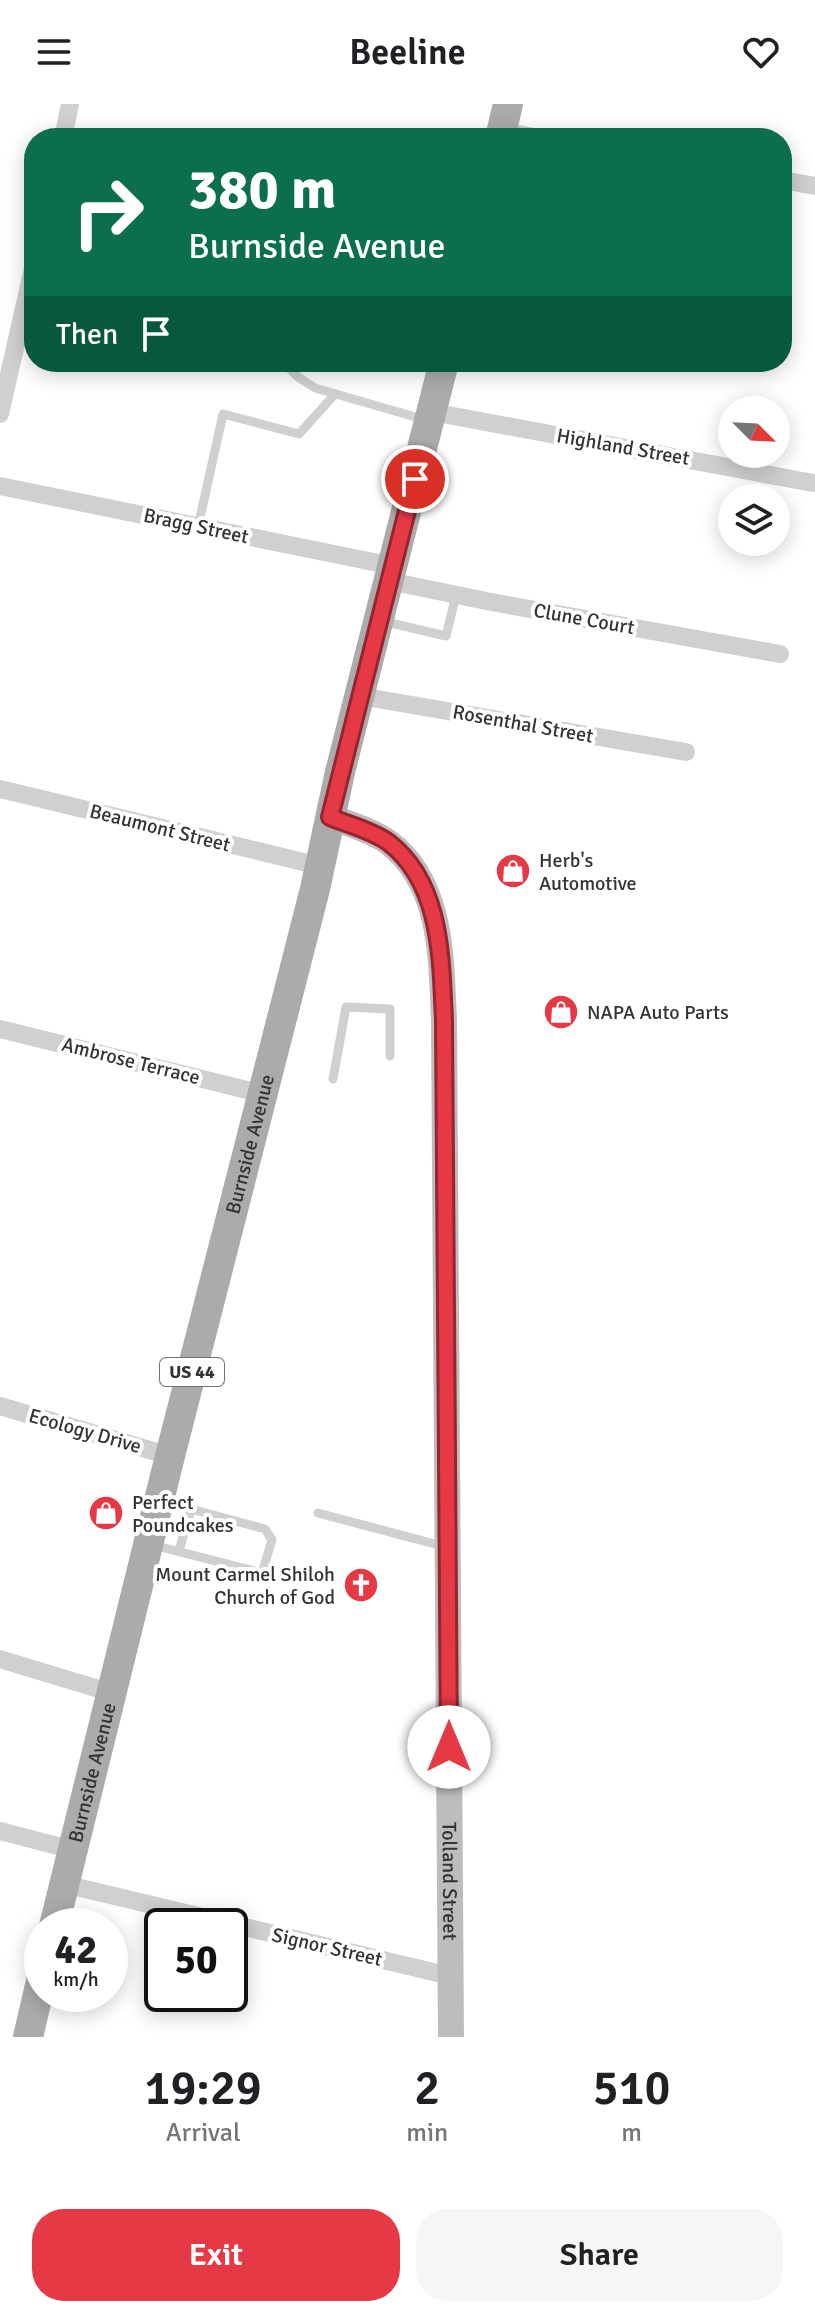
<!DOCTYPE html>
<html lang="en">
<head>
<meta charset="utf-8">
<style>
  :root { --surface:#fff; --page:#f6f6f6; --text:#202124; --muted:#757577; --accent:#e63946 }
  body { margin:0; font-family:Signika,sans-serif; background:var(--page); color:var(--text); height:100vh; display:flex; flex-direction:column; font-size:30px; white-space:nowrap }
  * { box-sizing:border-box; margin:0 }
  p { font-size:26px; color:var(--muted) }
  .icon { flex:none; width:44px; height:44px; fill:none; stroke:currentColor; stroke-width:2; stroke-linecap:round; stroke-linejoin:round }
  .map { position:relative; height:1933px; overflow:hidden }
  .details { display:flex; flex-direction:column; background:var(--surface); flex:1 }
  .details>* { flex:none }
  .hud { position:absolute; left:24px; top:24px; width:768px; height:244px; border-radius:32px; box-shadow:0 4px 20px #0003; background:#0b6e4f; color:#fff; overflow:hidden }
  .needle { width:52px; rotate:114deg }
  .fabs { position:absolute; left:718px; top:292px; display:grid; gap:16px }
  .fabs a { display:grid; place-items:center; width:72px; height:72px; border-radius:50%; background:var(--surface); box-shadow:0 4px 20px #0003; font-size:40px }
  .speed { position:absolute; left:24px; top:1804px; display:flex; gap:16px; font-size:40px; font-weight:700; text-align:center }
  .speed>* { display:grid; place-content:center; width:104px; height:104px; border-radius:50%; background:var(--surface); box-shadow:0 4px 20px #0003; line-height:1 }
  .speed small { font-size:20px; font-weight:400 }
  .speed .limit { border:4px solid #111; border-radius:12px; background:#fff; color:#111 }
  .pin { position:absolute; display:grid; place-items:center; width:68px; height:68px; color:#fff; margin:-34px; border:4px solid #fff; border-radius:50%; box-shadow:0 2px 8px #0007 }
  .me { position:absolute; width:88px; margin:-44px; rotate:0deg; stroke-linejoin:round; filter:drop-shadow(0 0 6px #0008) }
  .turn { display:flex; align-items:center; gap:28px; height:168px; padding:0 32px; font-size:36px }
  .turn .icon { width:104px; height:104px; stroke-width:2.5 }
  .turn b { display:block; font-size:56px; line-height:68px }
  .then { display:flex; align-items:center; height:76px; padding:0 32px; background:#0003; gap:16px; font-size:30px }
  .eta { display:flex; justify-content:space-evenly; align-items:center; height:136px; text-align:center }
  .eta b { font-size:48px; font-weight:600; line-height:56px }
  .cta { display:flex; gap:16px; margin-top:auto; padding:16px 32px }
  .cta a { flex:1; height:92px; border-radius:32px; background:var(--accent); color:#fff; font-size:32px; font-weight:600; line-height:92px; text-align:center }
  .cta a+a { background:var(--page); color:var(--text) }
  header { display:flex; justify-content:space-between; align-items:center; height:104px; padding:0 32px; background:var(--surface); font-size:36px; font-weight:600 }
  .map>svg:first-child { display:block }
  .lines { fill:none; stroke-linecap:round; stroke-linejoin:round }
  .service { stroke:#d0d0d0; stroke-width:9 }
  .minor { stroke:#d0d0d0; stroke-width:18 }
  .secondary { stroke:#bdbdbd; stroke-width:26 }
  .primary { stroke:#ababab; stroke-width:30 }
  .route-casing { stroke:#96252e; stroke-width:20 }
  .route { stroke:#e63946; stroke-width:14 }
  .labels { text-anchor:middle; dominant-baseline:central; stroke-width:8; stroke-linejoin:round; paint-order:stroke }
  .shield { fill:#fff; stroke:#707070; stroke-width:2 }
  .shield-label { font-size:18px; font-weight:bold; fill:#333 }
  .street-label { font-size:20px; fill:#333; stroke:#fff }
  .poi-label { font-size:20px; fill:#333; stroke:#fff; text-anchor:start }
</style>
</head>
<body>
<header><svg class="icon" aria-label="menu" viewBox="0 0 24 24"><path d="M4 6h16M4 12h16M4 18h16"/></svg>Beeline<svg class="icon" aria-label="heart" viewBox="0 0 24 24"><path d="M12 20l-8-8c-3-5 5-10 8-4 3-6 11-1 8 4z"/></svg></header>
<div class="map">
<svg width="815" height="1933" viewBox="0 0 815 1933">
  <rect width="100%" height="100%" fill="#fff"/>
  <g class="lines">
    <!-- service -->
    <g class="service">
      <path d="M283 258 298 273 315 284 426 316"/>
      <path d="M416 258 439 265"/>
      <path d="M198 423 223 310 299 330 335 290"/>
      <path d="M382 517 446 532 456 491"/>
      <path d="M333 975 346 903 390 905V952"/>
      <path d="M163 1399 191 1405 179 1447"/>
      <path d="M318 1409 446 1443"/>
      <path d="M153 1441 262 1469 272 1436 265 1425 191 1405"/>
    </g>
    <!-- minor -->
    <g class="minor">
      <path d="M502 27 539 34"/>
      <path d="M63 34 70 0"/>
      <path d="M782 76 815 82"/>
      <path d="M432 308 813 379"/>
      <path d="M0 310 34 160"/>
      <path d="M0 382 393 462"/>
      <path d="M389 477 491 498 780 550"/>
      <path d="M360 592 686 648"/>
      <path d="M0 685 320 762"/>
      <path d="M0 925 263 990"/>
      <path d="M0 1302 170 1352"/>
      <path d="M0 1555 112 1589"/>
      <path d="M0 1727 73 1746"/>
      <path d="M64 1780 450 1872"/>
    </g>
    <!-- secondary -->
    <path class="secondary" id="s1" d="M330 713C349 720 371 726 388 738 443 779 441 855 444 916L451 1933"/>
    <!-- primary -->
    <g class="primary">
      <path d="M500 34 508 0"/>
      <path id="s2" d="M54 1822 170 1352 315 785 340 668 444 258"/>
      <path d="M28 1933 42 1873"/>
    </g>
  </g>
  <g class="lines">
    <!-- route casing -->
    <g class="route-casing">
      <path id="route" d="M415 375 330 713C349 721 371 726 388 738 442 779 441 855 444 916L449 1643"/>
    </g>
    <!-- route -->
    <use href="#route" class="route"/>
  </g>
  <!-- icons -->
  <defs>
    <g id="shop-disc" transform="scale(1.8)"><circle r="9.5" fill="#e63946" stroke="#fff"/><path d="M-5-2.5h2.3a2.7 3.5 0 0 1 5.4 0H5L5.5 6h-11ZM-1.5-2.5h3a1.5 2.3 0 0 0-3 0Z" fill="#fff"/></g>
    <g id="church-disc" transform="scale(1.8)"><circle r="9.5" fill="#e63946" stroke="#fff"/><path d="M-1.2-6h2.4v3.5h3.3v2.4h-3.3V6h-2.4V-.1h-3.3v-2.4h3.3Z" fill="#fff"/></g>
  </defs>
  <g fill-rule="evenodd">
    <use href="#shop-disc" x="513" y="767"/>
    <use href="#shop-disc" x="561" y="908"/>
    <use href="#shop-disc" x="106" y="1409"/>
    <use href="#church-disc" x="361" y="1481"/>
  </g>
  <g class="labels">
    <!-- shield labels -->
    <rect class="shield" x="160" y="1254" width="64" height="28" rx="6"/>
    <g class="shield-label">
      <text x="192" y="1268">US 44</text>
    </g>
    <!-- street labels -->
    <g class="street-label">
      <text transform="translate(623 343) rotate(10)">Highland Street</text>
      <text transform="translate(196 422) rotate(12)">Bragg Street</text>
      <text transform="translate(584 515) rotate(10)">Clune Court</text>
      <text transform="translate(523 620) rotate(10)">Rosenthal Street</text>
      <text transform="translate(160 724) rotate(14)">Beaumont Street</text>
      <text transform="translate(131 957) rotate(14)">Ambrose Terrace</text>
      <text stroke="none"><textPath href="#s2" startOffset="806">Burnside Avenue</textPath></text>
      <text transform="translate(85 1327) rotate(16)">Ecology Drive</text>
      <text stroke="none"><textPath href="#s2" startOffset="158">Burnside Avenue</textPath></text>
      <text stroke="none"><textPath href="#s1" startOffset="1118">Tolland Street</textPath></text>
      <text transform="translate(327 1843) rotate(13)">Signor Street</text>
    </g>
    <!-- poi labels -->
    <g class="poi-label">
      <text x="539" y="756">Herb's<tspan x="539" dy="23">Automotive</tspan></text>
      <text x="587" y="908">NAPA Auto Parts</text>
      <text x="132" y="1398">Perfect<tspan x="132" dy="23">Poundcakes</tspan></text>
      <text x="335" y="1470" text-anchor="end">Mount Carmel Shiloh<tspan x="335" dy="23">Church of God</tspan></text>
    </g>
  </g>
</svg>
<div class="fabs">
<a><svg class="needle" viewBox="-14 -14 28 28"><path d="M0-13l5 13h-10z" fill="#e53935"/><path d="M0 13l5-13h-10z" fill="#757577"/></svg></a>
<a><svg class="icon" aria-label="layers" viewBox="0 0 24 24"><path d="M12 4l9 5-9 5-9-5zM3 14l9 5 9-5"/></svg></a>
</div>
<div class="speed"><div>42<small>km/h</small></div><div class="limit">50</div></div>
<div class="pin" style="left:415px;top:375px;background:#d93025"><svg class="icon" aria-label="arrive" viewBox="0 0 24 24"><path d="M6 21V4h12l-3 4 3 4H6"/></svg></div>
<svg class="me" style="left:449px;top:1643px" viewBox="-20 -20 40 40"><circle r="19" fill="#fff"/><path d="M0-13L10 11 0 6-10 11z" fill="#e63946"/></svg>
<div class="hud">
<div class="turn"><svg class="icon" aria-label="right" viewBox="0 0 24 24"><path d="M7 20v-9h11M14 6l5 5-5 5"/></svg><div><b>380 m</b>Burnside Avenue</div></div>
<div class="then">Then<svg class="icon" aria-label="arrive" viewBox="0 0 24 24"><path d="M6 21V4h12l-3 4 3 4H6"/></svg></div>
</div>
</div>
<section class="details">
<div class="eta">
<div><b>19:29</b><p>Arrival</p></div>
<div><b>2</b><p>min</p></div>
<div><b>510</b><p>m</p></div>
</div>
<div class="cta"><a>Exit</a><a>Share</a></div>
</section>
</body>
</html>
